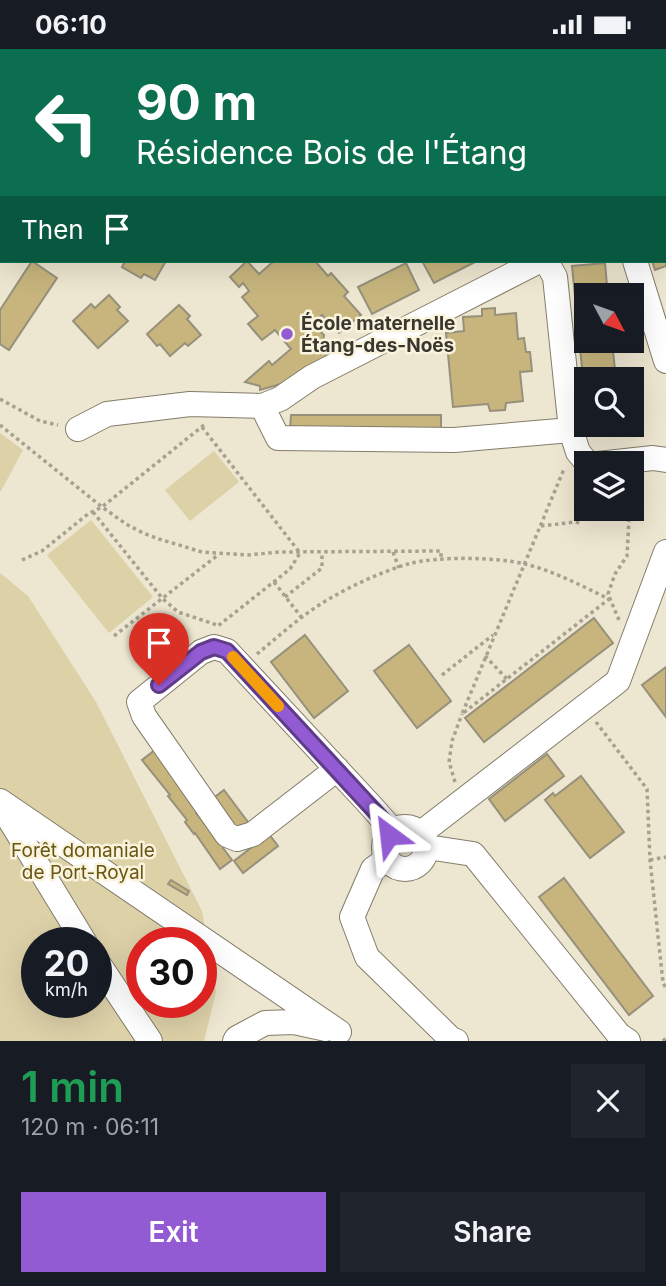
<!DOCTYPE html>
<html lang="en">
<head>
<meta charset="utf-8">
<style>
  :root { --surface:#171b24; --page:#20242c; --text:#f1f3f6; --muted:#9ea1a6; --accent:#935bd3 }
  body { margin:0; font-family:Inter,sans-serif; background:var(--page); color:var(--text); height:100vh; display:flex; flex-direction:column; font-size:26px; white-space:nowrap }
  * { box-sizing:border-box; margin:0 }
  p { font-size:23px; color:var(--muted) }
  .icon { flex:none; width:38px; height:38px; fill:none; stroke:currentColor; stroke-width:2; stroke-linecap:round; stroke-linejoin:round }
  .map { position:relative; height:992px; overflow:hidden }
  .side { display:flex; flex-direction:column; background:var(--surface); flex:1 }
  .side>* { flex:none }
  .top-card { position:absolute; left:0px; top:0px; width:667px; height:214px; box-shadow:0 7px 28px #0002; background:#0b6e4f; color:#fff; overflow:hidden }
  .needle { width:46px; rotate:131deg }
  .tools { position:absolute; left:574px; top:234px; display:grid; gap:14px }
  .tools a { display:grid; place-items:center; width:70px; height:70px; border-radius:0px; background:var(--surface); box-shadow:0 7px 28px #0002; font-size:35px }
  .speed { position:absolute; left:21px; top:878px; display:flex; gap:14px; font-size:35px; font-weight:700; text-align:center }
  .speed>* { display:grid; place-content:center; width:91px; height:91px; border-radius:50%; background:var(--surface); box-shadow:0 7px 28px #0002; line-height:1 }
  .speed small { font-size:18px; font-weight:400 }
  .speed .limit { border:10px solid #d22; background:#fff; color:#111 }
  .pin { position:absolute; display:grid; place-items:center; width:60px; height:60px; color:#fff; margin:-72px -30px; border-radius:50% 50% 50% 0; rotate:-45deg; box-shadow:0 0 7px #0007 }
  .pin .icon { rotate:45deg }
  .me { position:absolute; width:77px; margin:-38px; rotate:330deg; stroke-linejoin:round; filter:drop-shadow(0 0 5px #0008) }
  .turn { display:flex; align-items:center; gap:24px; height:147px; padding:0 21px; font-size:32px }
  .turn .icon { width:91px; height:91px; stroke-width:2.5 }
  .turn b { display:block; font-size:49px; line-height:60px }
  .then { display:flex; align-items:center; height:66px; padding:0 21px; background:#0003; gap:14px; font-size:26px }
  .round { display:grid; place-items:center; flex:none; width:74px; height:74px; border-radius:0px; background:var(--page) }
  .summary { display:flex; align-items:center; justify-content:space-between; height:119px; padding:0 21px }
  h1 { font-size:42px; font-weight:600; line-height:52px; color:#1e9e55 }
  .cta { display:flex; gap:14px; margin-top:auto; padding:14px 21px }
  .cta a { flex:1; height:80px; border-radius:0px; background:var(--accent); color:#fff; font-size:28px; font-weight:600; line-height:80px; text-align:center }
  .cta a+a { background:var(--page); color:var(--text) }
  .status { display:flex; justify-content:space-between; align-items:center; height:49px; padding:0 35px; background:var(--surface); direction:ltr }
  .status svg { height:19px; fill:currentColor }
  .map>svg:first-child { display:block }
  .green { fill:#ddd1a8; fill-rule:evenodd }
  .building { fill:#c7b57d; stroke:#96907c; stroke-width:2 }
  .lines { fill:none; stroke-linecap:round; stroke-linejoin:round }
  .minor-casing { stroke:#837d69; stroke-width:26 }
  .path { stroke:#a6a190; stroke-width:3.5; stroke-dasharray:3.5 3.5; stroke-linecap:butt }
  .minor { stroke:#fff; stroke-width:24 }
  .route-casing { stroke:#603b89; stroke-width:18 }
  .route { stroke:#935bd3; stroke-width:12 }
  .slow { stroke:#f59e0b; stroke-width:12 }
  .poi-dot { fill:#935bd3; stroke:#faf3dd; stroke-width:2.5 }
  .labels { text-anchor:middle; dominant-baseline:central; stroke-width:5; stroke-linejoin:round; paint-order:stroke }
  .poi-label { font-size:19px; font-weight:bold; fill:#39372e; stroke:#faf3dd; text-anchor:start }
  .park-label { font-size:19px; fill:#685613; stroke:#faf3dd }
</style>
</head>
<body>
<div class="status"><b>06:10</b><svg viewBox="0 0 49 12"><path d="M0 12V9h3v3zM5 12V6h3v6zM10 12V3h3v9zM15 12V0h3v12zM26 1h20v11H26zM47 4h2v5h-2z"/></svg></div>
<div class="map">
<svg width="666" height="992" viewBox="0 0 666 992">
  <rect width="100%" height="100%" fill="#ede6d0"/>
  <!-- green -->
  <g class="green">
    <path d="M0 0H218L215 2H2V120L0 121Z"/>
    <path d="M246 0H483L484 2H244Z"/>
    <path d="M0 384 23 401 1 442H0Z"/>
    <path d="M214 402 239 433 190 472 165 441Z"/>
    <path d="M91 471 153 548 109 584 47 506Z"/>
    <path d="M0 524 28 547 96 653 202 862 216 943 204 992H0ZM37 894H96V954H37ZM142 894H201V954H142Z"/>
  </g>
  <!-- building -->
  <g class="building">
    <path d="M665 145 666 217 655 221 652 212H665Z"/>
    <path d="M32 212 57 229 9 301 0 295V261Z"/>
    <path d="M125 212H166L155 231 144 225 141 229 122 218Z"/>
    <path d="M247 212 259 225 274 212H315L328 227 331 224 348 243 344 247 361 266 339 284 322 266 306 280 310 284 317 279 324 286 323 292 333 301 306 323 291 332 260 341V337L245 333 269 312 272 316 291 300 275 281 262 291 248 275 258 267 242 248 249 242 243 234 239 238 230 228Z"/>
    <path d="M422 212H477L434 234Z"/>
    <path d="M406 214 419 241 372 265 358 238Z"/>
    <path d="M605 214 608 247H586V292H612L616 331H586V350H585L572 217Z"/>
    <path d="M109 246 120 258 117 261 128 272 98 299 73 272 91 255 95 259Z"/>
    <path d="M179 256 190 267 187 270 201 286 188 297 185 294 170 307 160 295 157 297 147 285Z"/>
    <path d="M495 259V266L516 264 518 290 524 289 526 303H530L532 322 520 323 523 352 506 354 505 361 490 362 488 355 453 358 446 284 464 282 463 268 482 267V260Z"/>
    <path d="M291 366H441V382L290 381Z"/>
    <path d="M594 569 613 594 484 693 465 669Z"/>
    <path d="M305 586 348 642 314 669 271 613Z"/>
    <path d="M409 596 451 652 417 679 374 622Z"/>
    <path d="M666 618V668L642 636Z"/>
    <path d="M155 701 200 761 196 764 225 797 223 799 232 811 220 820 195 784 194 785 185 773 187 771 168 747 170 746 142 711Z"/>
    <path d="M547 705 564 727 505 772 489 750Z"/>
    <path d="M581 727 624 783 590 809 545 751 553 744 555 747Z"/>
    <path d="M224 741 251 777 238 787 211 751Z"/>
    <path d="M269 785 278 797 243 824 234 812Z"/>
    <path d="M564 829 653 947 629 966 539 848Z"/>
    <path d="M171 831 189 842 187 846 168 835Z"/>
  </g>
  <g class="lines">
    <!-- minor casing -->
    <g class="minor-casing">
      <g id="minor">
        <path d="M598 0 601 2"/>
        <path d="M649 2 652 0"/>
        <path d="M546 212 555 228 571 381 578 403 588 415"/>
        <path d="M635 212 666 312"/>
        <path d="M262 357 278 389 454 391 571 381"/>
        <path d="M78 380 107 365 190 355 262 357 280 350 312 328 539 212"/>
        <path d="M598 415 653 409 666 411"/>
        <path d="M337 720 253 785 237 790 227 786 144 667 139 653 201 603 214 598 227 602 371 757 393 782"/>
        <path d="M0 752 339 983"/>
        <path d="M2 758 85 894"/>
        <circle cx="405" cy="799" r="21"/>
        <path d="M421 784 618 632 666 503"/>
        <path d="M427 798 473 805 619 986 628 992"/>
        <path d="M387 810 373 820 352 868 367 908 451 990 456 992"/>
        <path d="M96 911 150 992"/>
        <path d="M235 992 237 989 265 974 294 973 326 980"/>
      </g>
    </g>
    <!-- path -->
    <g class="path">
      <path d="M0 350 40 372 58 376"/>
      <path d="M0 376 102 458 126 475 143 484 159 490 202 503 247 506 280 503 441 502V511"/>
      <path d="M202 378 300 504 290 520 218 577"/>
      <path d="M93 463 162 549 178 563 217 576"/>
      <path d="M541 477 575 473 581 474"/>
      <path d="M393 503 399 519"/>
      <path d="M22 511 42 502 88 465 102 458 204 376"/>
      <path d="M274 533 302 569"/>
      <path d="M285 548 322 519V503"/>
      <path d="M619 571 608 545 615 525 627 507 629 469"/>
      <path d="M114 587 218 506"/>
      <path d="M257 605C280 586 303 565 329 550 353 536 381 523 408 515 437 507 496 508 525 515 554 522 582 537 609 550L462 665 564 420"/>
      <path d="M485 607 507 630"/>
      <path d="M442 626 493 586"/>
      <path d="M596 673 647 740 650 811 663 934 666 939"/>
      <path d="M455 733 449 713 452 692 462 665"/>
      <path d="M650 811 666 808"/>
      <path d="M663 992 666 989"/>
    </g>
    <!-- minor -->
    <use href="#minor" class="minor"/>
  </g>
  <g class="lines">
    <!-- route casing -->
    <g class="route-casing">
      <path id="route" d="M159 636 201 603 214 598 227 602 393 782 389 786"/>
    </g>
    <!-- route -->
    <use href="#route" class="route"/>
    <!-- slow -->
    <path class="slow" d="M233 608 278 657"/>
  </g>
  <!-- markers -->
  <circle class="poi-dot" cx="287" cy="285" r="7"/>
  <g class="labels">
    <!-- poi labels -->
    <g class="poi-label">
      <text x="301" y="274">École maternelle<tspan x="301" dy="22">Étang-des-Noës</tspan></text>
    </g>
    <!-- park labels -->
    <g class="park-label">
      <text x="83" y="801">Forêt domaniale<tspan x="83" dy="22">de Port-Royal</tspan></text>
    </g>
  </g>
</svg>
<div class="tools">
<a><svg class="needle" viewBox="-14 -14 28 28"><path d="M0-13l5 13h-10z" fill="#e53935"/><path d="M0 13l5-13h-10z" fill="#9ea1a6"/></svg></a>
<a><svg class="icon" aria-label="search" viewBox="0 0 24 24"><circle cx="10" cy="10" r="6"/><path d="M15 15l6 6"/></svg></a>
<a><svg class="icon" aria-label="layers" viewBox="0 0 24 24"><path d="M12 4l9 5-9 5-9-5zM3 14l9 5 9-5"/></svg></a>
</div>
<div class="speed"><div>20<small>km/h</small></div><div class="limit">30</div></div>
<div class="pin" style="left:159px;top:636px;background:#d93025"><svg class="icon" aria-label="arrive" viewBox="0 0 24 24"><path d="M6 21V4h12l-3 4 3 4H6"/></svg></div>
<svg class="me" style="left:389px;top:786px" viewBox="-20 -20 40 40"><path d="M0-17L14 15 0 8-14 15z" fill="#935bd3" stroke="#fff" stroke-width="4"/></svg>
<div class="top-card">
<div class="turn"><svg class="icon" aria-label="left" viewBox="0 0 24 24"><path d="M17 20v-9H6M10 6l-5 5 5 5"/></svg><div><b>90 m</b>Résidence Bois de l'Étang</div></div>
<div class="then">Then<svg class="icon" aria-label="arrive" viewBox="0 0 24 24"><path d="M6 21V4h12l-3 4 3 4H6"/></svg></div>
</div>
</div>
<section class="side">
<div class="summary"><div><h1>1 min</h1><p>120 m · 06:11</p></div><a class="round"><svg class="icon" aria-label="close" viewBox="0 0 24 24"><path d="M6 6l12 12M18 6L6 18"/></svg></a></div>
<div class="cta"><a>Exit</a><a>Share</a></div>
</section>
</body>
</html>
